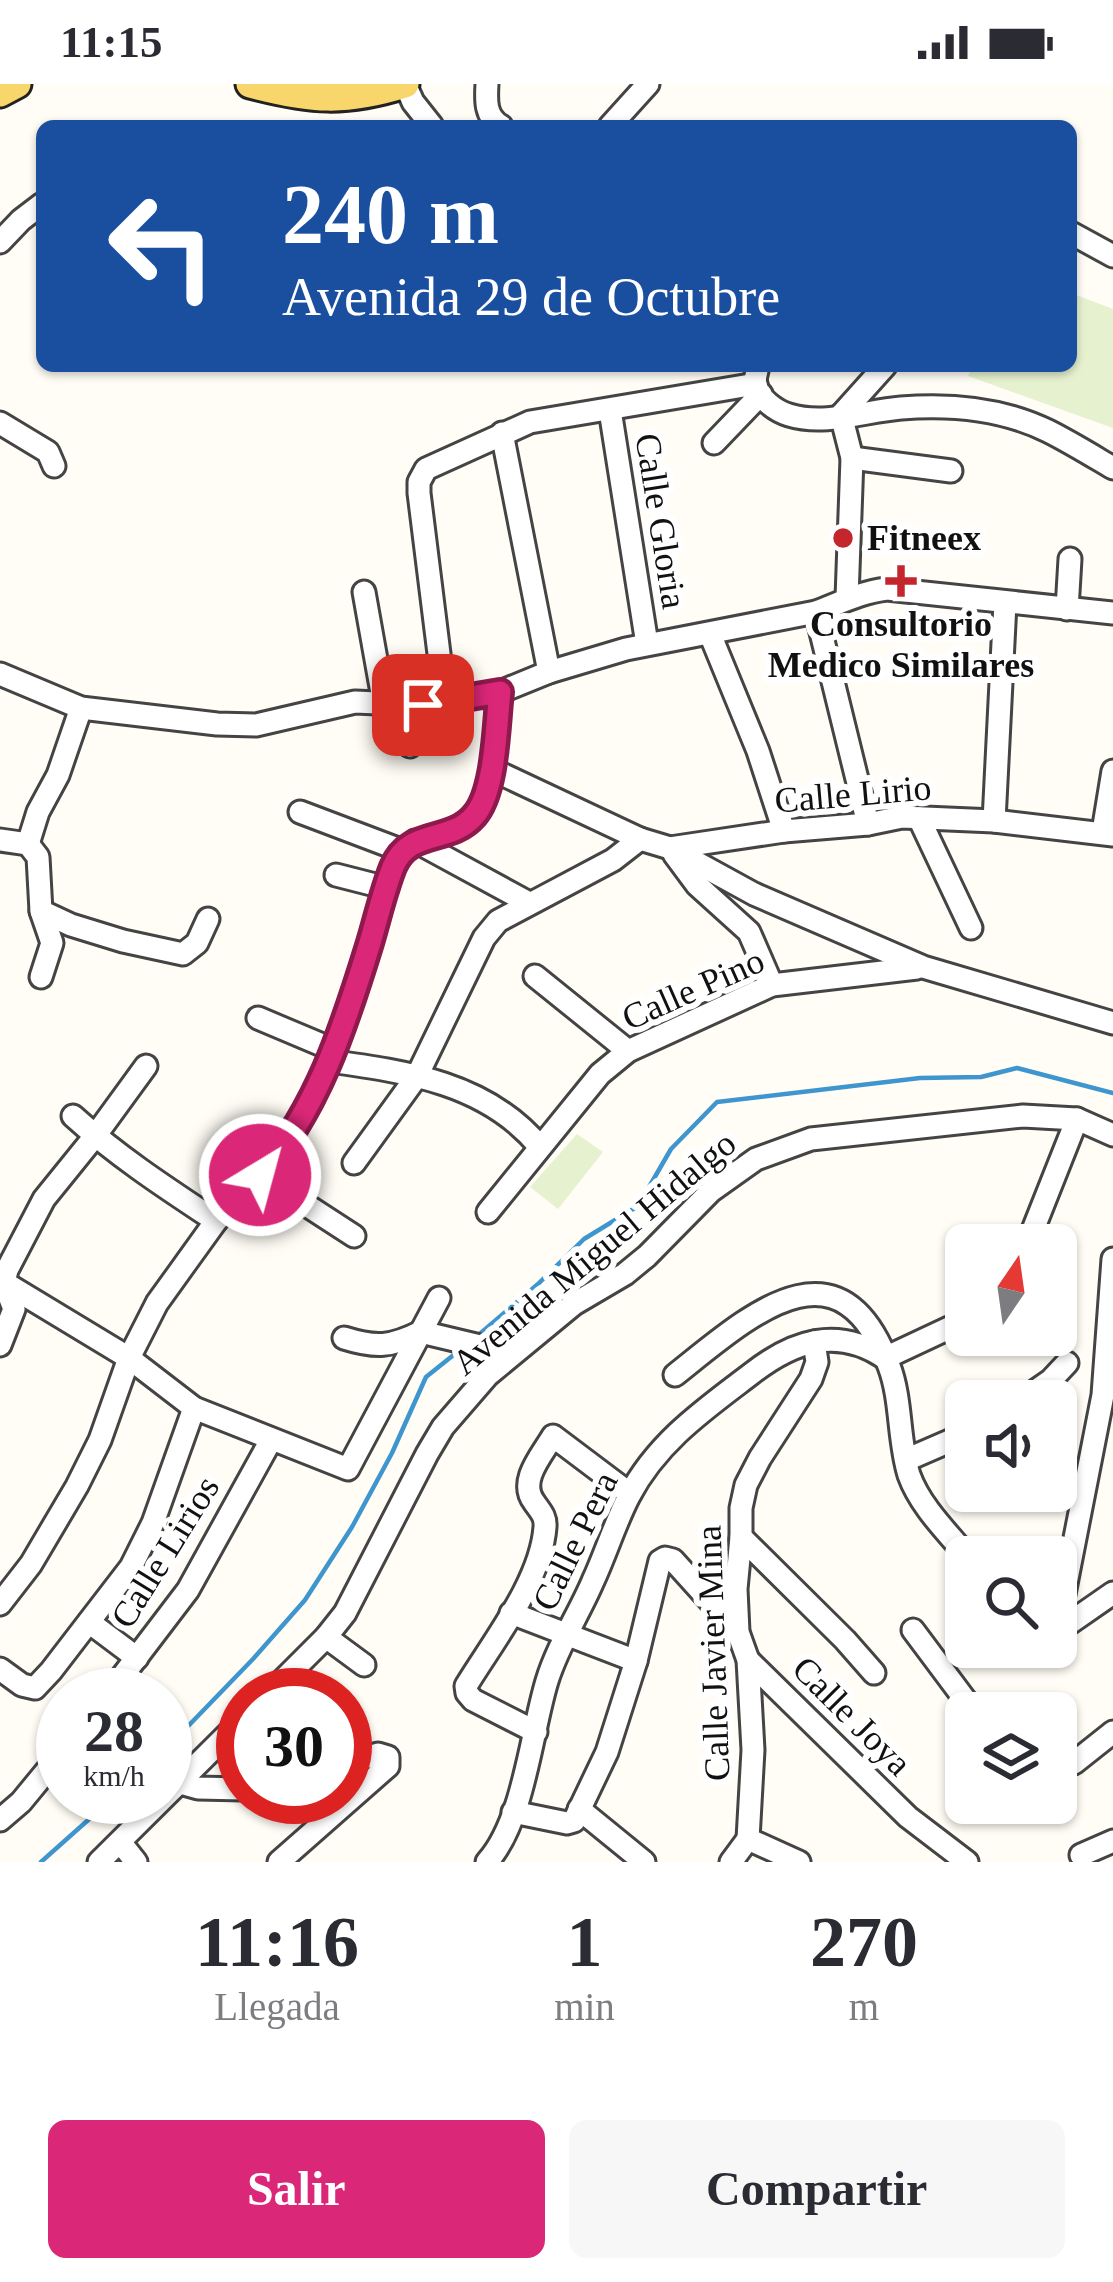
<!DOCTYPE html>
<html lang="es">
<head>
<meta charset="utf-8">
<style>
  :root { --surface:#fff; --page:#f7f7f7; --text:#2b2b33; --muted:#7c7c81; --accent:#db2777 }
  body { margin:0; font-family:"Times New Roman",serif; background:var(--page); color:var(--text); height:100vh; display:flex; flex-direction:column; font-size:45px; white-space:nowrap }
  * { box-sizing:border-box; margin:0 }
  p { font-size:39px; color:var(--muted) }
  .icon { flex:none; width:66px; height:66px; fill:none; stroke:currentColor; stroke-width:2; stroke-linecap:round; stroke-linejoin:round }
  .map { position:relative; height:1778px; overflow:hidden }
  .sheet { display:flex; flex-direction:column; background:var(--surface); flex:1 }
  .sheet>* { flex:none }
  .guide { position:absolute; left:36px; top:36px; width:1041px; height:252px; border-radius:18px; box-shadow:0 3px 9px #0004; background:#1a4fa0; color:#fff; overflow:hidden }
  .needle { width:78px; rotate:13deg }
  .buttons { position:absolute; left:945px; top:1140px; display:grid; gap:24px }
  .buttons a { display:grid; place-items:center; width:132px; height:132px; border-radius:18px; background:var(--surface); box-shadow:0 3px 9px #0004; font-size:60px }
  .speed { position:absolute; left:36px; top:1584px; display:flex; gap:24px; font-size:60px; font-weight:700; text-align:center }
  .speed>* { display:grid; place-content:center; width:156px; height:156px; border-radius:50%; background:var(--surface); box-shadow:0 3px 9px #0004; line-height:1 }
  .speed small { font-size:30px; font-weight:400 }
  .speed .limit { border:18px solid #d22; background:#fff; color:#111 }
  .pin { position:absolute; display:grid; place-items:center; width:102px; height:102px; color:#fff; margin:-51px; border-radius:24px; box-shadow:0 6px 18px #0006 }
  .me { position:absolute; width:132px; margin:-66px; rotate:37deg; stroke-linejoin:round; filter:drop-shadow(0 0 9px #0008) }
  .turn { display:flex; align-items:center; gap:42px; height:252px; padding:0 48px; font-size:54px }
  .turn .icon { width:156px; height:156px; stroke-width:2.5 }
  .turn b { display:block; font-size:84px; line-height:102px }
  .eta { display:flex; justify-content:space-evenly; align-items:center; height:204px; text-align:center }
  .eta b { font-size:72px; font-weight:800; line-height:84px }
  .primary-button { display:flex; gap:24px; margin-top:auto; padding:24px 48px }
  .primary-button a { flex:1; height:138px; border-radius:18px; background:var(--accent); color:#fff; font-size:48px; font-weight:800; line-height:138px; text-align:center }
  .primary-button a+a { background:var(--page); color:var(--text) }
  .status { display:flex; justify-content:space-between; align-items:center; height:84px; padding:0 60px; background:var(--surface); direction:ltr }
  .status svg { height:33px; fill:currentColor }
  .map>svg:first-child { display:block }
  .pitch { fill:#e6f2cf }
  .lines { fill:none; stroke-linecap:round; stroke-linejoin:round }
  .stream { stroke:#3f96cf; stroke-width:4.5 }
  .minor-casing { stroke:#444; stroke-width:27 }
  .major-casing { stroke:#222; stroke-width:33 }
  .minor { stroke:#fff; stroke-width:21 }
  .major { stroke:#f9d66b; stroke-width:27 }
  .route-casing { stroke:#8e194d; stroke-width:30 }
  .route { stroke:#db2777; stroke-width:21 }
  .poi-dot { fill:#c4262e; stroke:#fff; stroke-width:4.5 }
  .labels { text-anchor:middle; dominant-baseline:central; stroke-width:12; stroke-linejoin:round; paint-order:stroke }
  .street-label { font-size:36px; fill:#111; stroke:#fff }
  .poi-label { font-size:36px; font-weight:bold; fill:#111; stroke:#fff; text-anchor:start }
</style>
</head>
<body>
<div class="status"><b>11:15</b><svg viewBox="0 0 49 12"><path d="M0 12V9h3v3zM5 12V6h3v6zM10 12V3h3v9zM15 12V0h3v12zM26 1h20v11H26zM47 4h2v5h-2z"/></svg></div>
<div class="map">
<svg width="1113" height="1778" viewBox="0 0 1113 1778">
  <rect width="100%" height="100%" fill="#fffdf5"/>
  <!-- pitch -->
  <g class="pitch">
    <path d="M1071 209 1113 225V344L968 292 973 282H1071Z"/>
    <path d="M577 1050 603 1068 558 1125 530 1103Z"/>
  </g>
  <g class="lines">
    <!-- stream -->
    <g class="stream">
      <path d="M475 1254 538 1200 584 1155 638 1122 671 1065 717 1018 920 994 981 993 1017 984 1113 1009"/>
      <path d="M165 1666 253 1575 305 1516 352 1443 392 1369 426 1293 461 1265"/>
      <path d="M41 1778 114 1713"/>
    </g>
    <!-- minor casing -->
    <g class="minor-casing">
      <g id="minor">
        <path d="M405 0 413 18 432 42"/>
        <path d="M487 0C486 16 485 33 501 42"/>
        <path d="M610 42 648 0"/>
        <path d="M1071 149 1113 172"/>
        <path d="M0 158 21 136 42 120"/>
        <path d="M758 282C757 288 754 295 756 301 759 315 776 327 789 331 825 342 865 327 901 324 950 320 1003 325 1048 347 1070 358 1091 371 1113 384"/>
        <path d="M610 326 647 560"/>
        <path d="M841 331 852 374 847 514"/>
        <path d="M841 331 885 282"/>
        <path d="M0 339 48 368 54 382"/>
        <path d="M502 349 549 588"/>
        <path d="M714 359 761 310"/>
        <path d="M852 374 951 387"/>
        <path d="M364 508 382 609 387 619"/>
        <path d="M1067 525 1070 475"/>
        <path d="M816 528 868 740"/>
        <path d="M710 550 758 667 784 747"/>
        <path d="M0 590 81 624 217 640 256 641 355 618 423 621 500 608 549 588 626 565 816 528C840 519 861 508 887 505L1113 529"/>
        <path d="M445 618 419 409V398L426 385 530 338 756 300"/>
        <path d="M410 662 423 621"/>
        <path d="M491 685 640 755 670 764 754 810 923 883 1113 939"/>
        <path d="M300 728 403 767"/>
        <path d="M919 734 971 844"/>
        <path d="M994 737 1005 519"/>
        <path d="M1103 748 1113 687"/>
        <path d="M0 756 28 760"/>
        <path d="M415 757 529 819"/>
        <path d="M28 760 38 773 41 827 71 841 123 857 183 870 197 859 208 835"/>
        <path d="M28 760 38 728 58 691 81 624"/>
        <path d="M670 764 784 747 868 740 902 733 994 737 1113 751"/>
        <path d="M674 770 697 801 749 848 772 901"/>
        <path d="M336 791 387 804"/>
        <path d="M535 892 628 967"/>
        <path d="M41 893 52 859 41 827"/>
        <path d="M258 934 334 966"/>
        <path d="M329 977C408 988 487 999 540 1063"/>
        <path d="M73 1032C117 1072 166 1104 216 1137"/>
        <path d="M354 1079 417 992 484 854 498 837 613 776 640 755"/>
        <path d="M260 1091 354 1152"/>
        <path d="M488 1128 600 990 628 967 772 901 917 884"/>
        <path d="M1027 1161 1077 1035"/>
        <path d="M0 1196 129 1274 194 1324 348 1385 439 1214"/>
        <path d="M344 1254C376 1264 391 1263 421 1248L484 1263 516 1267"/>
        <path d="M0 1261 14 1225 4 1199 7 1186 44 1115 95 1052 146 982"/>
        <path d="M675 1291C748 1233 839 1148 889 1282 902 1316 898 1356 909 1391 920 1422 947 1448 968 1473"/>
        <path d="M1021 1317 1051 1296 1067 1279"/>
        <path d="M906 1376 966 1350"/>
        <path d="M741 1453 845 1556 874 1589"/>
        <path d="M0 1520 31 1480 77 1402 100 1356 129 1274 157 1219 216 1137 285 1063 311 1018 340 951 394 780C412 752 420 759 447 748 455 744 466 741 472 734 496 712 496 640 500 608"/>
        <path d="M511 1529 636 1577"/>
        <path d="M89 1538 137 1574"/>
        <path d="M1056 1545 1064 1543 1113 1509"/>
        <path d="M913 1546 975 1629"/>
        <path d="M1057 1546 1103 1311 1113 1175"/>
        <path d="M326 1553 364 1581"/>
        <path d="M748 1576 908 1733 967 1778"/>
        <path d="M0 1585 22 1601 35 1604 51 1587 131 1483 153 1439 194 1324"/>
        <path d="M108 1611 188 1506 271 1356"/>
        <path d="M268 1611 326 1553 345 1529 427 1370 443 1343 488 1291 574 1220 625 1190 647 1172 711 1107 756 1075 811 1055 1023 1032 1077 1035 1113 1051"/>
        <path d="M536 1648 473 1616 467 1609 466 1602C494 1556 541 1497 545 1443 546 1432 540 1427 534 1418 518 1397 542 1371 553 1352L630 1410"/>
        <path d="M1056 1676 1074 1679 1113 1648"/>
        <path d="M180 1699 198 1704 243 1705"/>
        <path d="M579 1725 644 1778"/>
        <path d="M513 1728 567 1739 574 1737 607 1668 636 1577 660 1477 665 1474 673 1476 738 1548"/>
        <path d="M0 1736 21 1718 63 1667"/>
        <path d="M748 1755 753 1666 748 1576 738 1548 736 1505 741 1453V1424L746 1401 760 1374 811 1295 817 1278 814 1258"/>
        <path d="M748 1755 799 1778"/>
        <path d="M121 1759 136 1778"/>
        <path d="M1081 1771 1113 1757"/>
        <path d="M99 1778 243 1635"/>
        <path d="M279 1778 388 1682V1673L378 1670 345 1680"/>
        <path d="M487 1778C524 1737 531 1649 547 1597 558 1561 579 1530 593 1497 606 1469 615 1439 629 1412 657 1358 705 1325 751 1290 793 1257 837 1242 885 1274L966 1236"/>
        <path d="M731 1778 748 1755"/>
      </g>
    </g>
    <!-- major casing -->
    <g class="major-casing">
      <g id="major">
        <path d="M250 0C311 16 345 19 405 0"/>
        <path d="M0 9 17 0"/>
      </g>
    </g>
    <!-- minor -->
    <use href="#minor" class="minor"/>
    <!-- major -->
    <use href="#major" class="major"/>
  </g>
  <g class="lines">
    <!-- route casing -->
    <g class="route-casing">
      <path id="route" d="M260 1091C317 1027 344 943 369 862 377 836 383 808 393 783 409 744 450 760 474 732 496 708 496 640 500 608L423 621"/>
    </g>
    <!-- route -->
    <use href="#route" class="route"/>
  </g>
  <!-- markers -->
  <g class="poi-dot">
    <circle cx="843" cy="454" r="12"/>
    <path d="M895 479h12v12h12v12h-12v12h-12v-12h-12v-12h12z"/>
  </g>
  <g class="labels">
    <!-- street labels -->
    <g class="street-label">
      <text transform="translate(661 437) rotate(81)">Calle Gloria</text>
      <text transform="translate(853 710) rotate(-5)">Calle Lirio</text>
      <text transform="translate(693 905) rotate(-24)">Calle Pino</text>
      <text transform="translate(594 1169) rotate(-40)">Avenida Miguel Hidalgo</text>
      <text transform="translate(575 1457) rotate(-64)">Calle Pera</text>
      <text transform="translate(165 1468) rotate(-58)">Calle Lirios</text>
      <text transform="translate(713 1569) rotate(-92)">Calle Javier Mina</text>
      <text transform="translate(852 1632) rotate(45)">Calle Joya</text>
    </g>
    <!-- poi labels -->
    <g class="poi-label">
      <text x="867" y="454">Fitneex</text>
      <text x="901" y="540" text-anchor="middle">Consultorio<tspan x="901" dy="41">Medico Similares</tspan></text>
    </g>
  </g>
</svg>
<div class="buttons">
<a><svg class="needle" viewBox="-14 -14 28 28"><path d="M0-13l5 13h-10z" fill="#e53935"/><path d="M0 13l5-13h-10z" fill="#7c7c81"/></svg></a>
<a><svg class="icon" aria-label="sound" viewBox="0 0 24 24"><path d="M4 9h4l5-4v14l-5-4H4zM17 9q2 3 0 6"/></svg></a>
<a><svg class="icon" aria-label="search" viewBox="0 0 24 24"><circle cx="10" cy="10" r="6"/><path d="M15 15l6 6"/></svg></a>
<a><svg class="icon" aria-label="layers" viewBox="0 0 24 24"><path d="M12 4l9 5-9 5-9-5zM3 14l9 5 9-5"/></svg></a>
</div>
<div class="speed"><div>28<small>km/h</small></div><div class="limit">30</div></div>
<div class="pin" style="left:423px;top:621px;background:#d93025"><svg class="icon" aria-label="arrive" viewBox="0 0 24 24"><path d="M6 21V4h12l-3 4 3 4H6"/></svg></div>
<svg class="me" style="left:260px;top:1091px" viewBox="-20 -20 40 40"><circle r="17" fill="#db2777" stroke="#fff" stroke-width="3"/><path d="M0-11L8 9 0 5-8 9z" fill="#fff"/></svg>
<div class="guide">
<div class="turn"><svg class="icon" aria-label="left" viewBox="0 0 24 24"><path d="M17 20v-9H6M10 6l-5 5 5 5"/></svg><div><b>240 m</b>Avenida 29 de Octubre</div></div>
</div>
</div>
<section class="sheet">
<div class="eta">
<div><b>11:16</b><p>Llegada</p></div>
<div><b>1</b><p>min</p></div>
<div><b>270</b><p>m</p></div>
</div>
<div class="primary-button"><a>Salir</a><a>Compartir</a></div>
</section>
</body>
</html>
